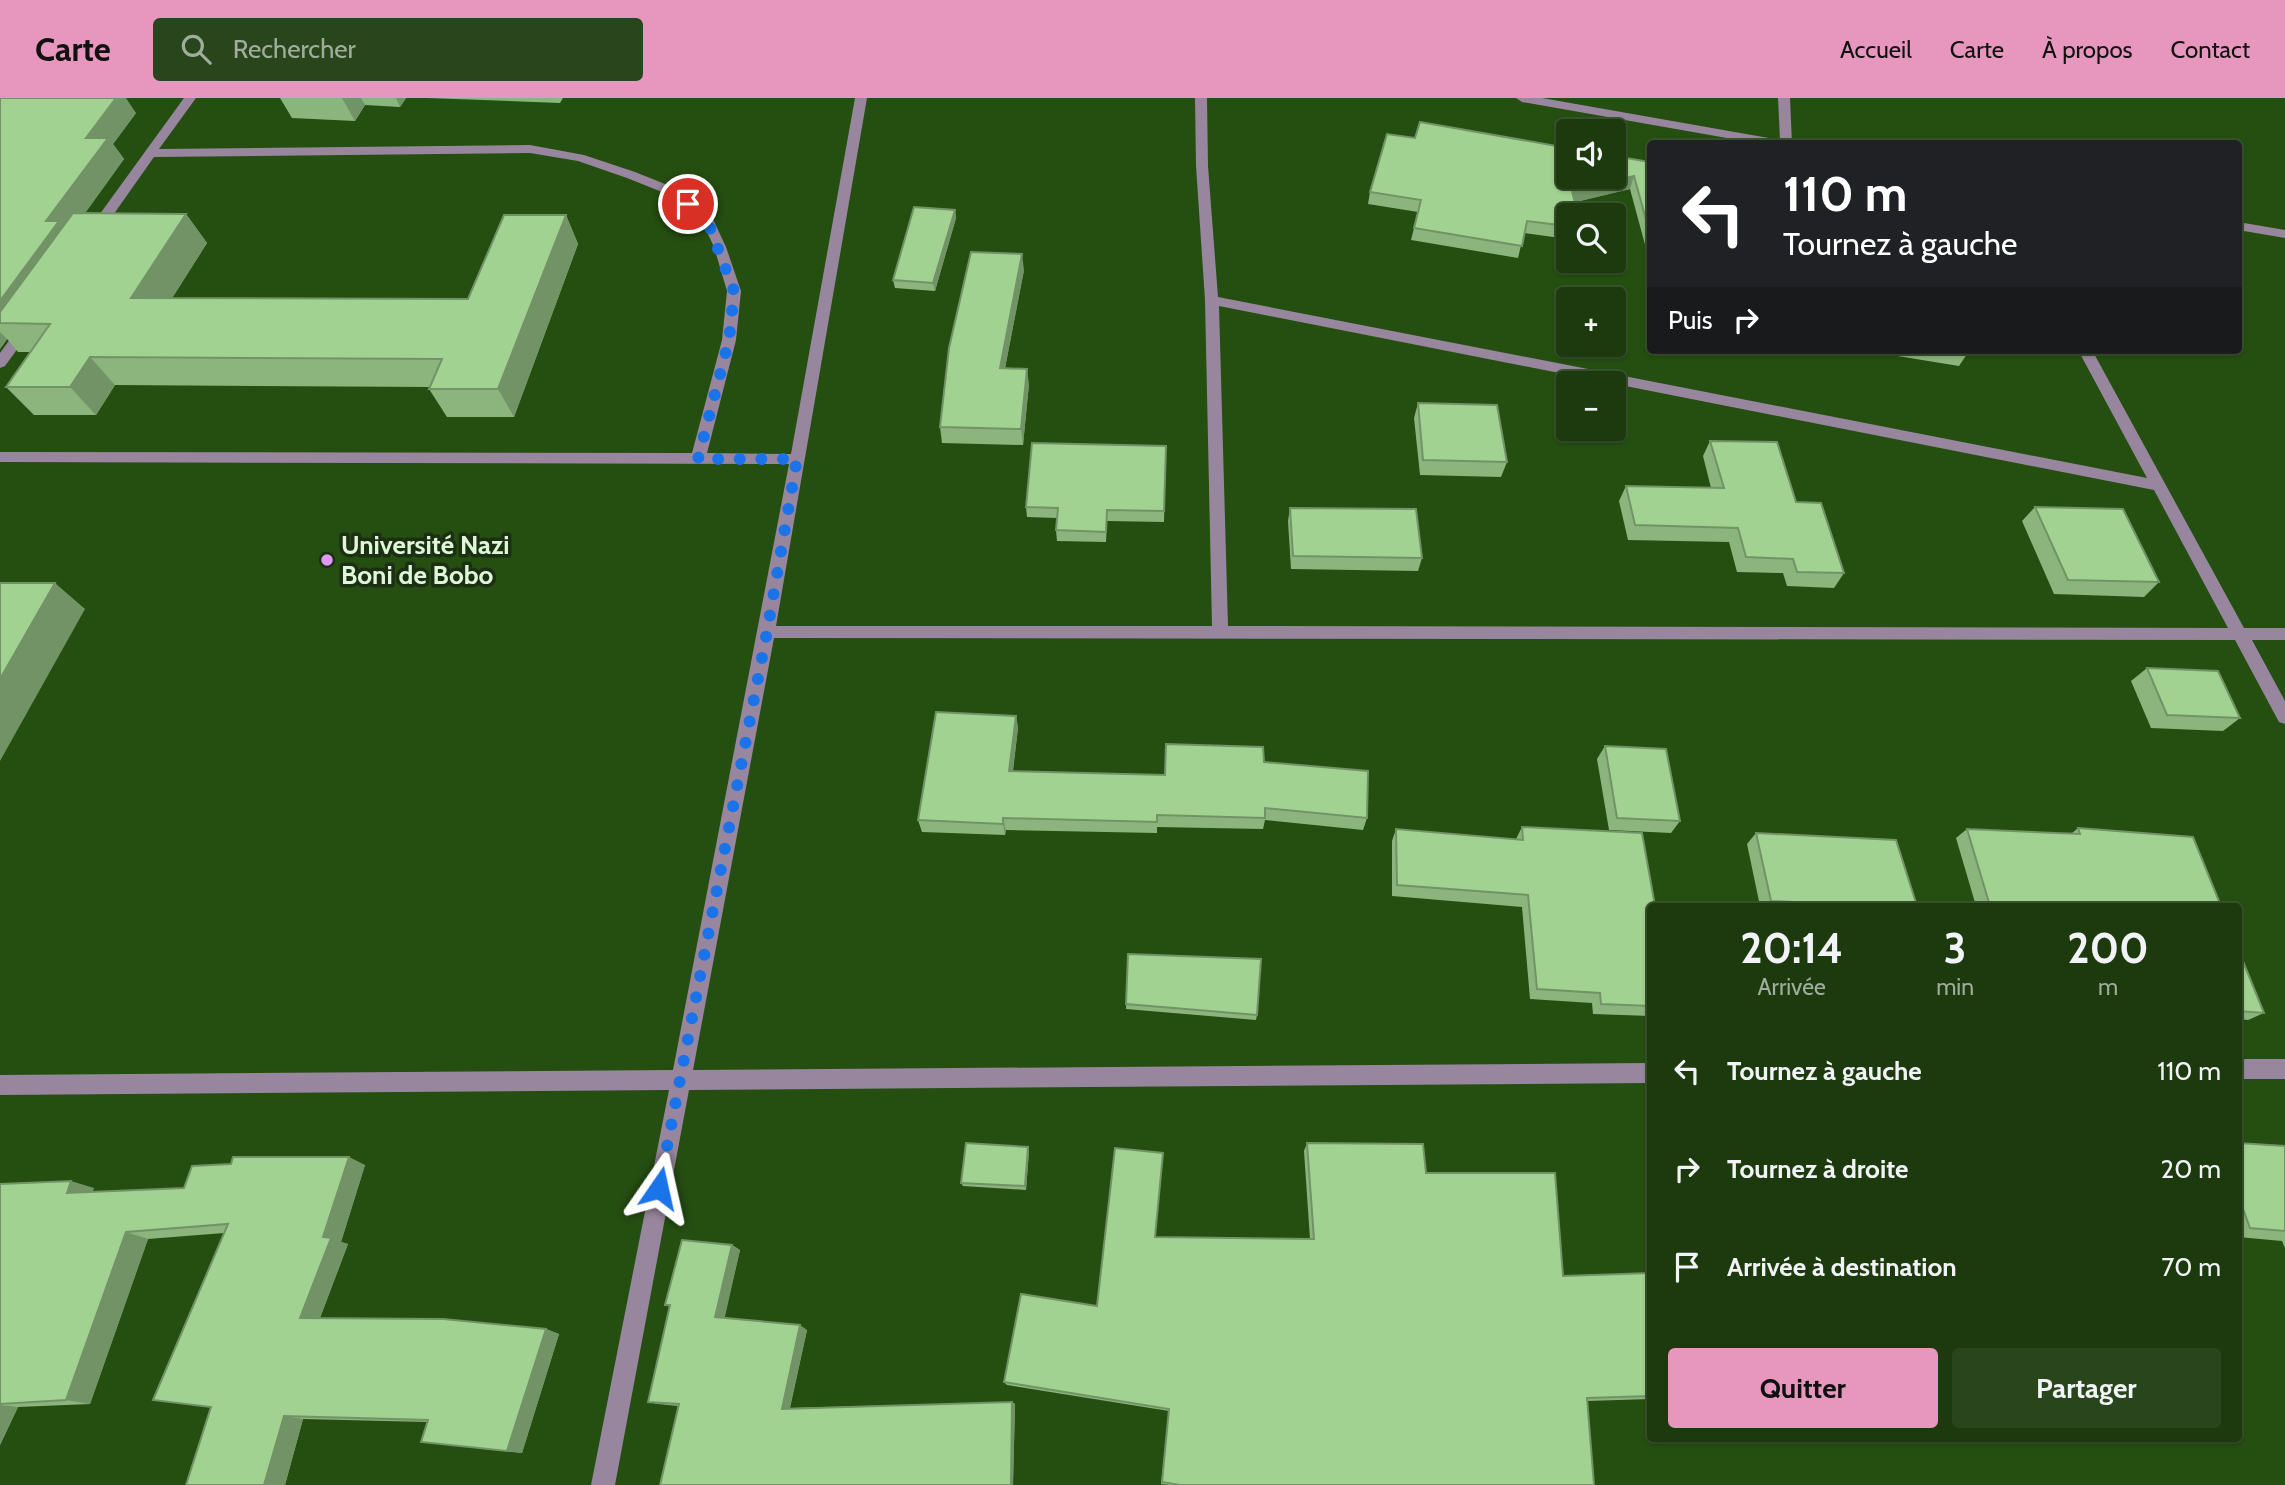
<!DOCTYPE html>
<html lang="fr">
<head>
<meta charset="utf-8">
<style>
  :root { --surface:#1c3a0d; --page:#29451b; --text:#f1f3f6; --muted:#a0ad9d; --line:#3a542e; --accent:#e797bd }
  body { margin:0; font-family:Cabin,sans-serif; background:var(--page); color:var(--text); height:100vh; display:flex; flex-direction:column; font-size:26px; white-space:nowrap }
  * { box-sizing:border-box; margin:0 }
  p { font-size:23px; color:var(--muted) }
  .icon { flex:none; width:38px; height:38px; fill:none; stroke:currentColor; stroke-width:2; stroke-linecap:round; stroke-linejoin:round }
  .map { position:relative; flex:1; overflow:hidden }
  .drawer { position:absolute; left:1647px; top:805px; width:595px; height:539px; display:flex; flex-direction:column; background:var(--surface); border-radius:7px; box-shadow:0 2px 5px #0004,0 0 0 2px var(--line) }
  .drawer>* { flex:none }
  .banner { position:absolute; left:1647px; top:42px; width:595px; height:214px; border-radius:7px; box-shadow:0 2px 5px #0004,0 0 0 2px var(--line); background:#202124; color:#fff; overflow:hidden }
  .buttons { position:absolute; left:1556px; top:21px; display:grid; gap:14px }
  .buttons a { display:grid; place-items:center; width:70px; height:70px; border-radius:7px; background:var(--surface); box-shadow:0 2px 5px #0004,0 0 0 2px var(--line); font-size:35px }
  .pin { position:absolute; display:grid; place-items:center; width:60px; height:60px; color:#fff; margin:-30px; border:4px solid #fff; border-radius:50%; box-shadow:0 2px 7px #0007 }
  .me { position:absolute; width:77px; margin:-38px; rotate:11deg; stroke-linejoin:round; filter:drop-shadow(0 0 5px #0008) }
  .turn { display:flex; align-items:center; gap:24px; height:147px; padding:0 21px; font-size:32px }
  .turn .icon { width:91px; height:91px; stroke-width:2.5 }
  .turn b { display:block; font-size:49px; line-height:60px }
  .then { display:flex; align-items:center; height:66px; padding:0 21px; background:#0003; gap:14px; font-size:26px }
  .eta { display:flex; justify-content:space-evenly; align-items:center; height:119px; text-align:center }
  .eta b { font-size:42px; font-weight:800; line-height:49px }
  .action { display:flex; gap:14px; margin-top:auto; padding:14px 21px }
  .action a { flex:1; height:80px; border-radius:7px; background:var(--accent); color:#111; font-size:28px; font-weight:800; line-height:80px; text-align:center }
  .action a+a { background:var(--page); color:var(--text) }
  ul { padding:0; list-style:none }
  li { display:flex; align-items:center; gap:21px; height:98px; padding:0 21px }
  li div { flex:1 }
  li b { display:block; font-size:26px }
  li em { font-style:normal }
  header { display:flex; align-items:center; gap:42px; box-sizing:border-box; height:98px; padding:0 35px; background:var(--accent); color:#111 }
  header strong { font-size:33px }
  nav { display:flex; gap:38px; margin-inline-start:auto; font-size:24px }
  .search { width:490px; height:63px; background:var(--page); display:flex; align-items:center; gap:18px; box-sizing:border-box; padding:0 24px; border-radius:7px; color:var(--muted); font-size:26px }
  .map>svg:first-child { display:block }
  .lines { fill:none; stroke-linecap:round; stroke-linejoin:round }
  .minor { fill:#98869e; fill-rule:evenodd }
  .wall { fill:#8bb57d }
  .shaded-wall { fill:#719366 }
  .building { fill:#a2d291; stroke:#719366; stroke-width:2 }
  .route { stroke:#1a73e8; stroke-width:12; stroke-dasharray:0 21.6 }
  .poi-dot { fill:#dd99f3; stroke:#1c2f15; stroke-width:2.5 }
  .labels { text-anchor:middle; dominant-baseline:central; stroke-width:7; stroke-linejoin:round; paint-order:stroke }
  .poi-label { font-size:26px; font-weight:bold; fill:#def7d6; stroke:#1c2f15; text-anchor:start }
</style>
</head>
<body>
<header>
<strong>Carte</strong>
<div class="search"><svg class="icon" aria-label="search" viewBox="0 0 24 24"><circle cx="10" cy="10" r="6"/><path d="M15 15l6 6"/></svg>Rechercher</div>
<nav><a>Accueil</a><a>Carte</a><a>À propos</a><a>Contact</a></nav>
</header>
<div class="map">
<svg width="2285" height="1387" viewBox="0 0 2285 1387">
  <rect width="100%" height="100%" fill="#254e11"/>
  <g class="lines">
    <!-- minor -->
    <g class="minor">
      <path d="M184 0H196L159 51 530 47 584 57 635 74 675 90 712 119 726 149 741 193 736 242 707 355 791 356 855 0H867L776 528H1212L1205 202 1196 68 1195 0H1207L1208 68 1218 199 2147 380 2078 252H2092L2244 530H2285V542H2252L2285 603V626L2279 624 2235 542 774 540 693 972 1650 965V985L689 992 615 1387H591L669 992 0 997V977L673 972 789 366 0 364V354L692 355 722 242 727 193 714 149 701 121 667 96 627 80 578 63 530 55 154 59 99 137H89V131ZM1219 208 2154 392 2228 530 1228 528Z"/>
      <path d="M1516 0H1542L1780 42 1778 0H1790L1792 46H1761L1522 4Z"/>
      <path d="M2238 124 2285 132V140L2238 132Z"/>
      <path d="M27 223 34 228 5 268 0 270V255L22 225Z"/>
      <rect x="2238" y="961" width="47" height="20"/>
    </g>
  </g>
  <!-- wall -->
  <g class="wall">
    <path d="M0 0 136 15 113 46 124 61 85 115 186 116 207 145 172 200 468 201 566 117 578 146 514 319H447L429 291 430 289 115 287 96 317H34L6 289 31 254H18L7 241 0 251Z"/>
    <path d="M280 0H406L400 9 365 7 355 23 292 20Z"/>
    <path d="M427 0H563L560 5Z"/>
    <path d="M1415 40 1650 64V155L1647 154 1630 91 1575 104 1568 117V141L1524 135 1518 160 1411 142 1418 114 1368 106 1370 94Z"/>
    <path d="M955 112 956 120 935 193 895 190 893 182Z"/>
    <path d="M1024 172 1005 270 1029 286 1023 347 942 345 940 329Z"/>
    <path d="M1879 252H1969V253L1959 268 1879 255Z"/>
    <path d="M1418 305 1507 364 1501 379 1420 377 1414 320Z"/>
    <path d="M1710 343 1796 404 1844 475 1834 490 1787 488 1783 475 1737 474 1729 444 1628 442 1619 403 1626 388 1711 390 1703 358Z"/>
    <path d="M1166 348 1164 424 1107 423 1106 444 1057 443 1056 432 1057 420 1027 419 1026 409Z"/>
    <path d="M2035 409 2159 484 2144 499 2054 496 2022 423Z"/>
    <path d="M1290 410 1422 460 1418 473 1291 471 1288 423Z"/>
    <path d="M2147 570 2240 620 2223 633 2151 630 2131 583Z"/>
    <path d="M1016 618 1018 630 1013 673 1165 677 1264 664 1367 720 1363 732 1265 722 1263 731 1157 729V735L1006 732 1005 737 922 734 918 722Z"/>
    <path d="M1605 648 1680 723 1671 735 1609 732 1597 661Z"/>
    <path d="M1522 729 1650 808V918L1593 916 1592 905 1530 901 1522 809 1392 798V743L1396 731 1516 741Z"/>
    <path d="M2078 730 2221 808H1976L1956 740 1967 731 2071 736Z"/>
    <path d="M1756 735 1917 808H1760L1747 746Z"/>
    <path d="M2238 851 2264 915 2248 922 2238 921Z"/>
    <path d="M1128 856 1257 917 1256 922 1126 911Z"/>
    <path d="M1307 1045 1426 1075 1563 1178 1650 1175V1301L1587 1303 1594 1387H1170L1161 1386 1169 1313 1007 1287 1004 1284 1097 1208 1155 1139 1310 1141 1304 1053Z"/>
    <path d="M2238 1045 2285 1048V1150L2282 1143 2238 1139Z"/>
    <path d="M1029 1053 1026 1092 963 1088 961 1085Z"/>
    <path d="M365 1067 341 1144 348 1146 320 1220 546 1231 559 1236 522 1355 421 1344 427 1324 303 1321 285 1387H186L211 1309 224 1135 148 1141 90 1306 18 1309 0 1347V1086L94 1090 92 1094 184 1090Z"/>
    <path d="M732 1147 740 1152 724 1220 807 1232 790 1310 1012 1304 1015 1306 1013 1387H660L678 1308 658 1306 648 1304 670 1209 665 1207Z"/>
  </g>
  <!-- shaded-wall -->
  <g class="shaded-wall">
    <path d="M116 0H126L136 15 113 46 124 61 70 136 0 225V203L46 123 86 40Z"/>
    <path d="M342 0H361L365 7 355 23Z"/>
    <path d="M396 0H406L400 9Z"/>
    <path d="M1634 78 1630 91 1568 106 1572 93Z"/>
    <path d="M955 112 956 120 935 193 933 185Z"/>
    <path d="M186 116 207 145 154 229 131 200Z"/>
    <path d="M566 117 578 146 514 319 498 291Z"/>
    <path d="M1022 156 1024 172 1002 286 1000 270Z"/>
    <path d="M0 234 7 241 0 251Z"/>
    <path d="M90 259 115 287 96 317 70 289Z"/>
    <path d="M1027 271 1029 286 1023 347 1021 331Z"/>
    <path d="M55 485 85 511 0 663V581Z"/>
    <path d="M1016 618 1018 630 1011 685 1009 673Z"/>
    <path d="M1003 720 1006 732 1005 737 1003 726Z"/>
    <path d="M1028 1049 1029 1053 1026 1092 1025 1088Z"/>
    <path d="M349 1059 365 1067 341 1144 348 1146 318 1225 300 1220 323 1139Z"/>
    <path d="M71 1083 94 1090 89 1103 67 1095Z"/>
    <path d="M126 1134 148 1141 90 1306 66 1302Z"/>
    <path d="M732 1147 740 1152 724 1223 715 1219Z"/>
    <path d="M800 1227 807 1232 789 1313 782 1311Z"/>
    <path d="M546 1231 559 1236 522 1355 507 1353Z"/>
    <path d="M1012 1304 1015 1306 1013 1387H1011Z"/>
    <path d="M0 1307 18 1309 0 1347Z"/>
    <path d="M284 1318 303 1321 285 1387H264Z"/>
  </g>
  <!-- building -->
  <g class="building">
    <path d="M0 0H116L86 40H108L46 123H59L0 203Z"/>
    <path d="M1420 24 1568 50V79H1614V58L1650 64V136L1634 78 1572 93 1578 117H1568V128L1527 123 1522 148 1414 130 1421 102 1370 94 1387 36 1415 40Z"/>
    <path d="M914 109 955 112 933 185 893 182Z"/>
    <path d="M73 115 186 116 131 200 468 201 504 117H566L498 291H429L442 261 90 259 70 289H6L50 226 0 225V214Z"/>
    <path d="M971 154 1022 156 1000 270 1027 271 1021 331 940 329 949 250Z"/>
    <path d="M1418 305 1497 307 1507 364 1423 362Z"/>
    <path d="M1710 343 1777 344 1796 404 1821 405 1844 475 1797 474 1793 461 1746 459 1738 430 1635 427 1626 388 1724 390Z"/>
    <path d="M1032 345 1166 348 1164 413 1107 412 1106 434 1056 432 1058 410 1026 409Z"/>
    <path d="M2035 409 2123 411 2159 484 2068 482Z"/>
    <path d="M1290 410 1416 411 1422 460 1293 458Z"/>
    <path d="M0 485H55L0 581Z"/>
    <path d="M2147 570 2218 573 2240 620 2167 617Z"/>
    <path d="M936 614 1016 618 1009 673 1165 677 1166 646 1263 649 1264 664 1368 673 1367 720 1265 710V720L1157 717V724L1003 720V726L918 722Z"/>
    <path d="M1605 648 1666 651 1680 723 1617 720Z"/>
    <path d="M1522 729 1642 735 1655 808H1650V908L1601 906 1600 895 1537 891 1528 797 1397 787 1396 731 1523 742Z"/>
    <path d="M2078 730 2193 739 2221 808H1990L1967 731 2080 736Z"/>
    <path d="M1756 735 1896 742 1917 808H1880L1771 803Z"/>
    <path d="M2238 851 2264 915 2238 913Z"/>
    <path d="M1128 856 1261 861 1257 917 1126 906Z"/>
    <path d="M966 1045 1028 1049 1025 1088 961 1085Z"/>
    <path d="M1307 1045 1423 1046 1426 1075H1555L1563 1178 1650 1175V1298L1587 1300 1594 1387H1180L1162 1384 1169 1311 1004 1284 1021 1196 1097 1208 1115 1050 1163 1055 1155 1139 1314 1141Z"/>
    <path d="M2238 1045 2285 1048V1133L2250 1130 2238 1097Z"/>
    <path d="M233 1059H349L323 1139 331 1140 300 1220 443 1221 546 1231 507 1353 421 1344 428 1322 284 1318 264 1387H186L211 1309 153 1302 228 1126 126 1134 66 1302 0 1306V1086L71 1083 67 1095 184 1090 192 1068 231 1066Z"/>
    <path d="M682 1142 732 1147 715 1219 800 1227 782 1311 1012 1304 1011 1387H660L679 1306 648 1304 670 1207H665Z"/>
  </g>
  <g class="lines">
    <!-- route -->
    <path class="route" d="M659 1090 767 534 797 361H698L729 242 734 193 706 119 688 106"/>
  </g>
  <!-- markers -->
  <circle class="poi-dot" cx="327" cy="462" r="7"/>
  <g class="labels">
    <!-- poi labels -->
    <g class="poi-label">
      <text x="341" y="447">Université Nazi<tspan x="341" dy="30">Boni de Bobo</tspan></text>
    </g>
  </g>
</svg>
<div class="buttons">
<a><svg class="icon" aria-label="sound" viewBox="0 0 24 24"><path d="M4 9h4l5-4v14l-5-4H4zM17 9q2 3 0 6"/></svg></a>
<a><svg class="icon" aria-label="search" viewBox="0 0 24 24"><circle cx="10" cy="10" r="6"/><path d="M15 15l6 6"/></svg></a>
<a>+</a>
<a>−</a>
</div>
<div class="pin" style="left:688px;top:106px;background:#d93025"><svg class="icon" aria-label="arrive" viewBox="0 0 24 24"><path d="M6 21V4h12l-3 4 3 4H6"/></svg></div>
<svg class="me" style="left:659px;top:1090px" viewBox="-20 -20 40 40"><path d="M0-17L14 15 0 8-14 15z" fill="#1a73e8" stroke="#fff" stroke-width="4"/></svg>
<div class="banner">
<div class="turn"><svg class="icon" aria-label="left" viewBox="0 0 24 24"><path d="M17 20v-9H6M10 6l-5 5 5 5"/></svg><div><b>110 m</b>Tournez à gauche</div></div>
<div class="then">Puis<svg class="icon" aria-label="right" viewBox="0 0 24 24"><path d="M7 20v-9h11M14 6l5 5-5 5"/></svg></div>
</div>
<section class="drawer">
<div class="eta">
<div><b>20:14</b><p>Arrivée</p></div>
<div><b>3</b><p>min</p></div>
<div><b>200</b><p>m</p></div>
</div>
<ul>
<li><svg class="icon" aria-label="left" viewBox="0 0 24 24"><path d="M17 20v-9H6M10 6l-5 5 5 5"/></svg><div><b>Tournez à gauche</b></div><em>110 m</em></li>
<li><svg class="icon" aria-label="right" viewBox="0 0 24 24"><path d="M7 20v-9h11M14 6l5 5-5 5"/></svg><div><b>Tournez à droite</b></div><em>20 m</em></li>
<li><svg class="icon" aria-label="arrive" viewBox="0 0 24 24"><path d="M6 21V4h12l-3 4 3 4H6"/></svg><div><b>Arrivée à destination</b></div><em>70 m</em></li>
</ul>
<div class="action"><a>Quitter</a><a>Partager</a></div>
</section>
</div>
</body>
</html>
